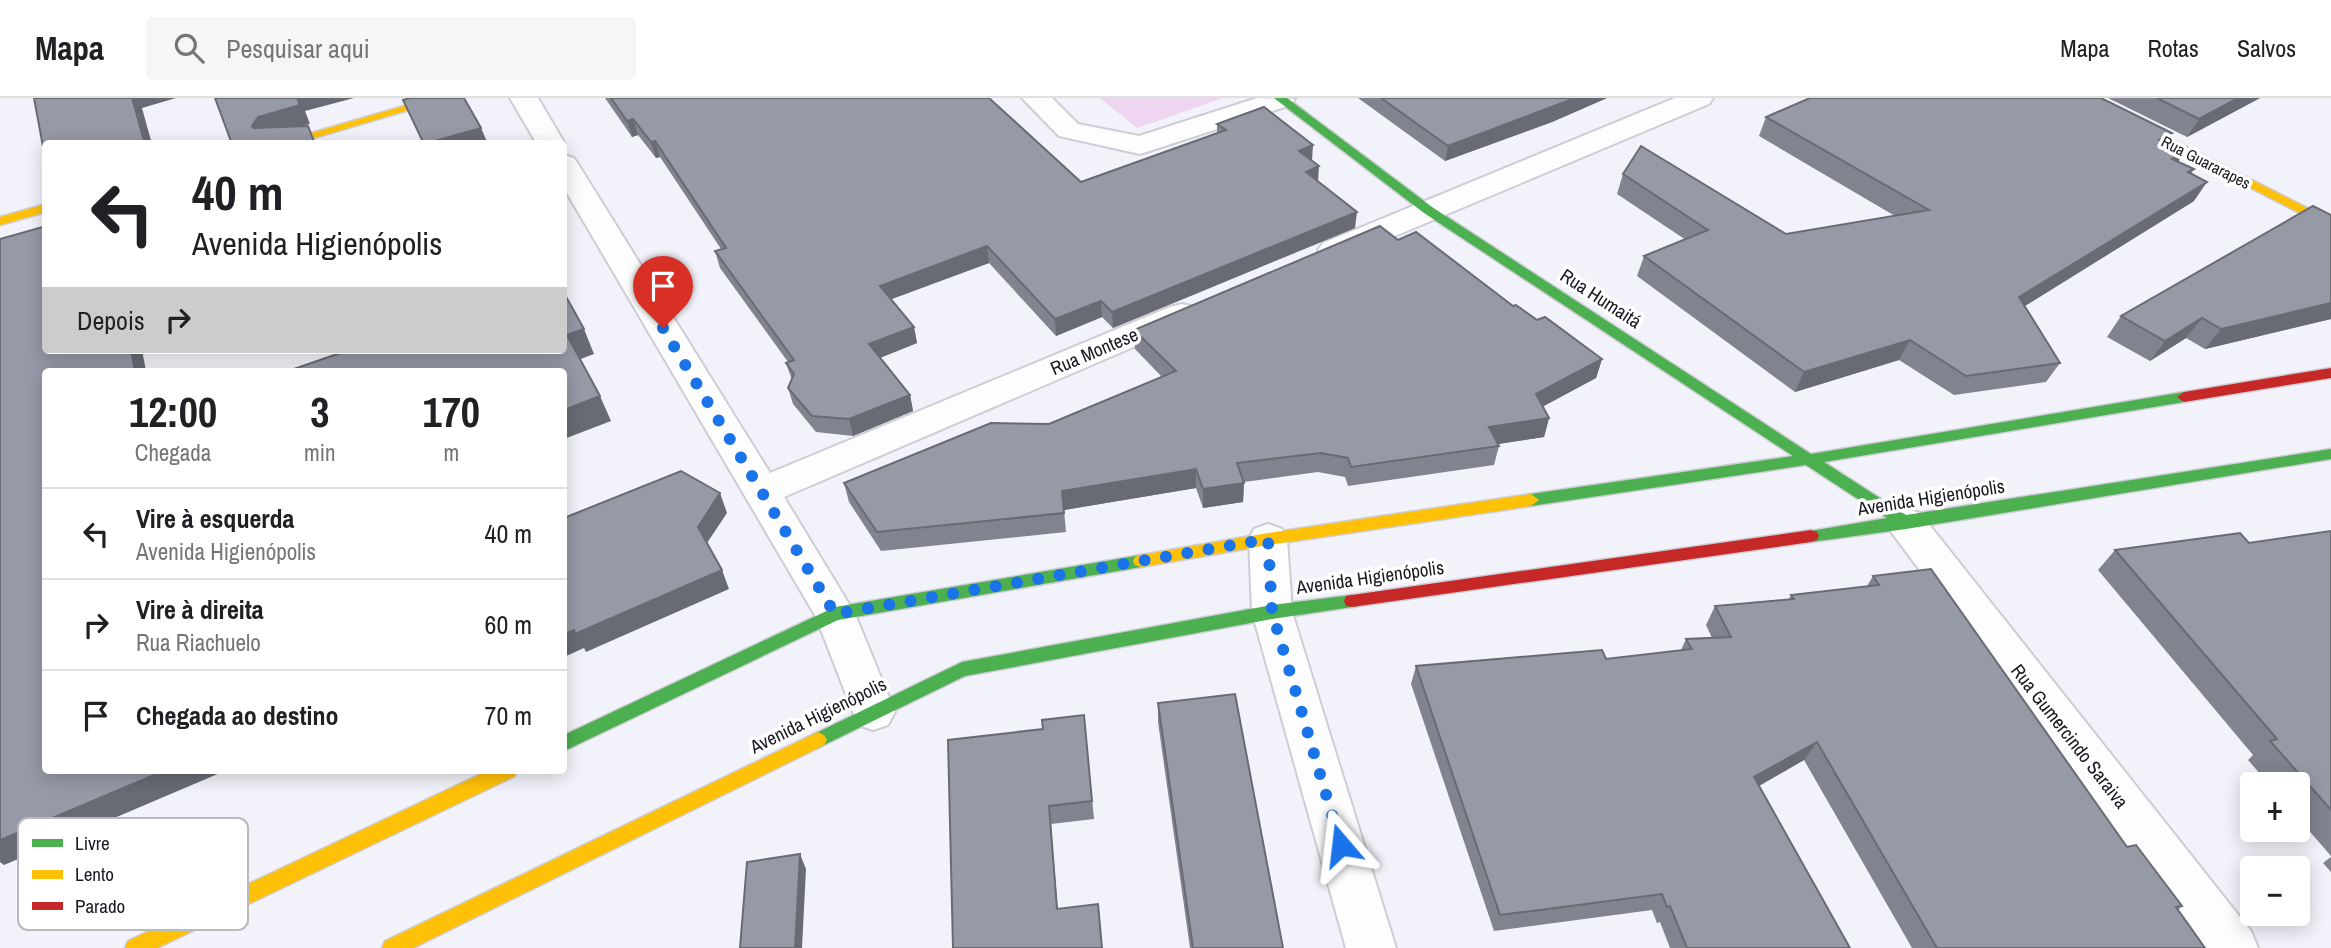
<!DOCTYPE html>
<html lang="pt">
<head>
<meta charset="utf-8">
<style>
  :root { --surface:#fff; --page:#f6f6f6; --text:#202124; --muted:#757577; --line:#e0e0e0 }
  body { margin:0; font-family:"Archivo Narrow",sans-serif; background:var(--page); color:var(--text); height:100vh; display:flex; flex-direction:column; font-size:26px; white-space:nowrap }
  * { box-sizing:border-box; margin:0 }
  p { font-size:23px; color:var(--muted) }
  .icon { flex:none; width:38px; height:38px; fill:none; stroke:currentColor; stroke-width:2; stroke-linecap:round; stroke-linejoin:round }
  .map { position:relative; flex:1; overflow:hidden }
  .panel { position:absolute; left:42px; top:270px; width:525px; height:406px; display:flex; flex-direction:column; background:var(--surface); border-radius:7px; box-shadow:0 4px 18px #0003 }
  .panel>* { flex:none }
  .top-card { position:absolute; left:42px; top:42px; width:525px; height:214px; border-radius:7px; box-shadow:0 4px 18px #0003; background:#fff; color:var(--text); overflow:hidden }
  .tools { position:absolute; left:2240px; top:674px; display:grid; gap:14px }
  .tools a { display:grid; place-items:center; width:70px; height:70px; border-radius:7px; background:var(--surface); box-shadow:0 4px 18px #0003; font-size:35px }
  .pin { position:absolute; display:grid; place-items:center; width:60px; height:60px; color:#fff; margin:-72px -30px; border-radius:50% 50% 50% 0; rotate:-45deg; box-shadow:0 0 7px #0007 }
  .pin .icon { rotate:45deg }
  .me { position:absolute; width:77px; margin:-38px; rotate:343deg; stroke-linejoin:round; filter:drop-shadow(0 0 5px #0008) }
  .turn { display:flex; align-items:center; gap:24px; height:147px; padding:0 35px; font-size:32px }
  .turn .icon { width:91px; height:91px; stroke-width:2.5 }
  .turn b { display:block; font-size:49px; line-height:60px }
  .then { display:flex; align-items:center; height:66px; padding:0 35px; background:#0003; gap:14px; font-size:26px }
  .eta { display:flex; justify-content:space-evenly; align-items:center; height:119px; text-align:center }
  .eta b { font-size:42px; font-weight:700; line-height:49px }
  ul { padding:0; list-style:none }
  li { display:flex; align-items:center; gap:21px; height:91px; padding:0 35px; border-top:2px solid var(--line) }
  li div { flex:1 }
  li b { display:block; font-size:26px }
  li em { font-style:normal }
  header { display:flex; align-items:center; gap:42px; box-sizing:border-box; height:98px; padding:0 35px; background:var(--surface); border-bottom:2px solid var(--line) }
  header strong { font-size:33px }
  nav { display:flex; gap:38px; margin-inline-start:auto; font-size:24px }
  .search { width:490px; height:63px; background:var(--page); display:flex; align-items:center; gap:18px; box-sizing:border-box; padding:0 24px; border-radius:7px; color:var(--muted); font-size:26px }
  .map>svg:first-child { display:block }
  .green { fill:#eed5f0 }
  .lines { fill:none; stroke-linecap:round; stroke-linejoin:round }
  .street-casing { stroke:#cecdd6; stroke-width:4 }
  .fast-casing { stroke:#cecdd6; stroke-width:3 }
  .slow-casing { stroke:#cecdd6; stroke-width:3 }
  .jam-casing { stroke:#cecdd6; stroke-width:3 }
  .street { fill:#fdfdfe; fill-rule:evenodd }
  .fast { fill:#4caf50; fill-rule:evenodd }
  .slow { fill:#ffc107; fill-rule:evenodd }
  .jam { fill:#c62828; fill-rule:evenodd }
  .wall { fill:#81848f }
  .shaded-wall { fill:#696b74 }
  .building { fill:#9699a6; stroke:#696b74; stroke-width:2 }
  .route { stroke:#1a73e8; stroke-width:12; stroke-dasharray:0 21.6 }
  .labels { text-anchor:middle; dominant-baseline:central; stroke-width:7; stroke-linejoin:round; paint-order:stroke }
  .far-street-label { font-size:16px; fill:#191922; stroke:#fff }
  .street-label { font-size:19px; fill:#191922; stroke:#fff }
  .key { fill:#fff; stroke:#bababd; stroke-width:2 }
  .key-label { font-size:19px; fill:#191922 }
</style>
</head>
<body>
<header>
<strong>Mapa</strong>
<div class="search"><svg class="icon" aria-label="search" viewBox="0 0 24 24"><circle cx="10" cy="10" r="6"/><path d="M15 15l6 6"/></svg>Pesquisar aqui</div>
<nav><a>Mapa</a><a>Rotas</a><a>Salvos</a></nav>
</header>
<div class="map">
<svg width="2331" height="850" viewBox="0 0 2331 850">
  <rect width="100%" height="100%" fill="#f2f2fa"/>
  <!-- green -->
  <path class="green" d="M1100 0H1223L1137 30Z"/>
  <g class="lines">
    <!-- street casing -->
    <g class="street-casing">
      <g id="street">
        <path d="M510 0H538L565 46 564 48V46H537Z"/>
        <path d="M1022 0H1052L1078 26 1139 38 1257 0 1295 1 1291 7 1140 56 1059 38Z"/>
        <path d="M1675 0H1713L1709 6 1345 159 1334 161 1323 159 1318 152 1323 145Z"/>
        <path d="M564 57 574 60 578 66 770 375 1170 209 1182 206 1194 209 1198 216 1194 223 784 399 855 516 895 614 888 627 873 632 858 627 816 519 564 90Z"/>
        <path d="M1906 411 1920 415 2251 833 2258 850H2203L1892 435 1887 425 1892 415Z"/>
        <path d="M1268 426 1282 431 1287 441 1292 514 1396 850H1346L1252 514 1249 441 1254 431Z"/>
      </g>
    </g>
    <!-- fast casing -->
    <g class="fast-casing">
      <g id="fast">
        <path d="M1274 0H1287L1432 109 1811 356 2184 294 2191 299 2184 304 1824 364 1906 417 2331 351V361L1906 431 1811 444 1805 442 1803 438 1805 434 1887 420 1806 367 1531 408 1526 406 1523 402 1526 398 1531 396 1793 358 1424 115Z"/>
        <path d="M1141 457 1147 459 1149 463 1147 467 1141 469 838 522 564 653V637L835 509Z"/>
        <path d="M1352 497 1358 498 1360 503 1358 508 1352 509 1272 521 965 578 824 647 818 650 812 647 809 642 812 637 962 564 1272 507Z"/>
      </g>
    </g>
    <!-- slow casing -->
    <g class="slow-casing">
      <g id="slow">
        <path d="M431 0H449L294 46H274Z"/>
        <path d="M2075 0H2090L2331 122V131Z"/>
        <path d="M46 106V114L0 127V119Z"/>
        <path d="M1531 396 1539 402 1531 408 1268 447 1141 469 1135 467 1133 463 1135 459 1141 457 1268 435Z"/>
        <path d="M818 634 824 637 827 642 824 647 413 850H382L385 843Z"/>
        <path d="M489 672H517L515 678 157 850H125L128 843Z"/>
      </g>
    </g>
    <!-- jam casing -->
    <g class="jam-casing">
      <g id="jam">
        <path d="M2331 270V280L2184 304 2177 299 2184 294Z"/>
        <path d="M1811 432 1817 434 1819 438 1817 442 1811 444 1352 509 1346 508 1344 503 1346 498 1352 497Z"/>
      </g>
    </g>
    <!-- street -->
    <use href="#street" class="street"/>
    <!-- fast -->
    <use href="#fast" class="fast"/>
    <!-- slow -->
    <use href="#slow" class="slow"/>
    <!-- jam -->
    <use href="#jam" class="jam"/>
  </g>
  <!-- wall -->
  <g class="wall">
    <path d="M605 0H989L1081 84 1217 35V26L1312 63 1318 83 1355 130 1113 230 1102 219 1056 238 989 165 891 201 914 229 917 245 880 260 910 297 913 313 853 338 816 334 793 306 788 290 792 282 786 265 788 264 720 170 715 153 721 151 660 59 656 60 638 37 632 39Z"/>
    <path d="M1358 0H1607L1552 24 1445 63Z"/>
    <path d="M2108 0H2260L2187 39Z"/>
    <path d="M1766 19 2172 35 2165 45 2179 64 2194 71 2191 76 2194 103 2025 208 2060 265 2046 284 1954 297 1899 262 1795 294 1637 178 1644 158 1686 142 1617 96 1623 76 1786 136 1895 118 1759 38Z"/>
    <path d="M2331 117V221L2205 251 2186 240 2150 263 2107 239 2121 218Z"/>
    <path d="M1398 142 1513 208 1602 261 1596 280 1543 308 1549 320 1544 339 1498 346 1499 348 1494 367 1348 388 1345 379 1318 374 1244 384 1243 404 1203 410 1196 390 1064 412 1066 434 881 453 849 404 844 385 1049 326 1162 279 1135 251 1134 232Z"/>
    <path d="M2331 433V758L2298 720V686H2269L2248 662 2253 657 2098 472 2115 452 2249 445Z"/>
    <path d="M1873 478 2182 808 2178 812 2205 850H1912L1804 662 1759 688 1850 850H1670L1660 824 1657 825 1652 812 1494 833 1411 586 1416 568 1606 561 1681 552 1686 541 1712 540 1706 527 1715 508 1789 501 1791 497 1867 488Z"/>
    <path d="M1158 605 1283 850H1190L1158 624Z"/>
    <path d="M1084 617 1094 721 1051 726 953 850 1043 631Z"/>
    <path d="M2331 759V774L2323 765Z"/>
  </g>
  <!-- shaded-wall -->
  <g class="shaded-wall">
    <path d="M132 0H176L142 10 152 46H145Z"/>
    <path d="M297 0H354L305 13 310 26 268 37 263 46 252 28 258 19Z"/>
    <path d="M1575 0H1607L1552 24 1445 63 1448 48Z"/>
    <path d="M2238 0H2260L2187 39 2199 21Z"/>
    <path d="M633 21 638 37 632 39 627 23Z"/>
    <path d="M481 30 488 46H426Z"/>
    <path d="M2172 35 2159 54V42Z"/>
    <path d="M655 43 660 59 656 60 651 44Z"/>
    <path d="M1313 47 1312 63 1299 53Z"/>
    <path d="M2185 54 2172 73V61Z"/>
    <path d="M1319 68 1318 84 1306 74Z"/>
    <path d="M2207 84 2194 103 2007 219 2019 199Z"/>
    <path d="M1357 114 1355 130 1113 230 1112 214Z"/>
    <path d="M987 148 989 165 884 204 880 188Z"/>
    <path d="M1101 203 1102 219 1056 238 1055 221Z"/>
    <path d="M2331 205V221L2205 251 2221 231Z"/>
    <path d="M2202 220 2186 240 2150 263 2165 243Z"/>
    <path d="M914 229 917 245 872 263 869 246Z"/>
    <path d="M584 231 594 256 578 262 567 237Z"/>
    <path d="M1910 242 1899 262 1795 294 1804 274Z"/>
    <path d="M131 252H142L146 273H135Z"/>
    <path d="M1602 261 1596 280 1531 315 1536 296Z"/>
    <path d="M910 297 913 313 853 338 849 321Z"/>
    <path d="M600 298 611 323 564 341V312Z"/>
    <path d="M1549 320 1544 339 1485 348 1489 329Z"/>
    <path d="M1196 371V390L1064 412 1062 393Z"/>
    <path d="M1244 385 1243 404 1203 410V391Z"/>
    <path d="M720 395 727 415 705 448 698 429Z"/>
    <path d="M722 472 729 491 586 554 584 550 564 559V536Z"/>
    <path d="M1817 644 1804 662 1743 697 1754 679Z"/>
    <path d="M166 672H227L4 767 0 764V742Z"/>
    <path d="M1049 708 1051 726 1059 827 1057 811Z"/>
    <path d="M800 756 806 771 802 850H795Z"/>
  </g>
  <!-- building -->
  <g class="building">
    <path d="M34 0H132L145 46H46V65Z"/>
    <path d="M215 0H297L300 7 258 19 252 28 254 30 308 28 315 46H232Z"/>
    <path d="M410 0H464L481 30 424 46 403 2Z"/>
    <path d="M611 0H989L1081 84 1226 32 1217 26 1264 9 1313 47 1299 53 1319 68 1306 74 1357 114 1112 214 1101 203 1055 221 987 148 880 188 914 229 869 246 910 297 849 321 812 318 788 290 794 276 786 265 794 262 715 153 726 150 655 43 651 44 633 21 627 23Z"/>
    <path d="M1381 0H1575L1448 48Z"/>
    <path d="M1810 0H2101L2172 35 2159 42 2185 54 2172 61 2194 71 2188 74 2207 84 2019 199 2060 265 1966 278 1910 242 1804 274 1644 158 1708 132 1623 76 1641 48 1786 136 1929 112 1766 19Z"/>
    <path d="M2157 0H2238L2199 21Z"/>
    <path d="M2313 108 2331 117V205L2221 231 2202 220 2165 243 2121 218Z"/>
    <path d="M46 128V252H131L135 273H46V672H166L0 742V141Z"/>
    <path d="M1380 128 1398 142 1416 134 1513 208 1516 207 1537 222 1545 219 1602 261 1536 296 1549 320 1489 329 1499 348 1351 369 1348 360 1321 355 1237 365 1244 385 1203 391 1196 371 1062 393 1064 415 877 434 844 385 991 325 1049 326 1176 273 1134 232Z"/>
    <path d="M564 195 584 231 567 237 600 298 564 312V273H288L349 252H564Z"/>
    <path d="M681 373 720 395 698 429 722 472 575 536 574 532 564 536V420Z"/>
    <path d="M2331 433V712L2270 643 2277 641 2115 452 2240 435 2249 445Z"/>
    <path d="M1931 471 2127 749 2136 747 2182 808 2176 809 2205 850H1937L1817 644 1754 679 1850 850H1687L1670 808 1667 809 1662 796 1500 817 1416 568 1602 552 1606 561 1692 551 1686 541 1731 539 1715 508 1794 501 1791 497 1879 487 1873 478Z"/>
    <path d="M1235 596 1283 850H1193L1158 605Z"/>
    <path d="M1084 617 1092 703 1049 708 1057 811 1098 806 1102 850H953L948 642 1043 631 1042 622Z"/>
    <path d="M800 756 795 850H740L747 764Z"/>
  </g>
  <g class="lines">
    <!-- route -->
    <path class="route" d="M663 230 835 516 1268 441 1272 514 1341 747"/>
  </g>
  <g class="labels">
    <!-- far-street labels -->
    <g class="far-street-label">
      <text transform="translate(2206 64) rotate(27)">Rua Guararapes</text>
    </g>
    <!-- street labels -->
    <g class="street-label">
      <text transform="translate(1601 200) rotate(33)">Rua Humaitá</text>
      <text transform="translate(1094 253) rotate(-23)">Rua Montese</text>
      <text transform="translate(1931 399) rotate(-9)">Avenida Higienópolis</text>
      <text transform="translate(1370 479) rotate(-8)">Avenida Higienópolis</text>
      <text transform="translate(818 617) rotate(-26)">Avenida Higienópolis</text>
      <text transform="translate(2070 638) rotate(52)">Rua Gumercindo Saraiva</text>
    </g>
  </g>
  <!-- legend -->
  <rect x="18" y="720" width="230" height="112" rx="10" class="key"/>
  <rect x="32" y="741" width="31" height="8" fill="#4caf50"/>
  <rect x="32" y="772" width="31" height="9" fill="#ffc107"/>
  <rect x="32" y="804" width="31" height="8" fill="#c62828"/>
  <g class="key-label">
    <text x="75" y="752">Livre</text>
    <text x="75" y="783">Lento</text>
    <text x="75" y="815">Parado</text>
  </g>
</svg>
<div class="tools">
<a>+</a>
<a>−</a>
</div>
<div class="pin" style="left:663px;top:230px;background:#d93025"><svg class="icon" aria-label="arrive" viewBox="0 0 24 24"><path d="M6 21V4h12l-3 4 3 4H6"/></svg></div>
<svg class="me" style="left:1341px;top:747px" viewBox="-20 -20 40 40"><path d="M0-17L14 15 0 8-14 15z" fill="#1a73e8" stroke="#fff" stroke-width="4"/></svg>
<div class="top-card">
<div class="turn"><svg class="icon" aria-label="left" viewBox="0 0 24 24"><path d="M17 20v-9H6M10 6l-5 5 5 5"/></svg><div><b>40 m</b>Avenida Higienópolis</div></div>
<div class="then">Depois<svg class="icon" aria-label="right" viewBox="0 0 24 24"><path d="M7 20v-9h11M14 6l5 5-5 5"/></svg></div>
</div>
<section class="panel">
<div class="eta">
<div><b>12:00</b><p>Chegada</p></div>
<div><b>3</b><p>min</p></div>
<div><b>170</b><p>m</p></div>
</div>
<ul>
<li><svg class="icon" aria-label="left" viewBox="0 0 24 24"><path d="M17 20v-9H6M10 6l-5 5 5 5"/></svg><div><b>Vire à esquerda</b><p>Avenida Higienópolis</p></div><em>40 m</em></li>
<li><svg class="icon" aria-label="right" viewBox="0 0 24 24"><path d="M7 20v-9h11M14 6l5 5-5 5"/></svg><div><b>Vire à direita</b><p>Rua Riachuelo</p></div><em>60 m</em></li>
<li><svg class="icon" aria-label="arrive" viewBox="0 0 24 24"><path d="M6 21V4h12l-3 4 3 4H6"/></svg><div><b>Chegada ao destino</b></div><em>70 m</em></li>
</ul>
</section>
</div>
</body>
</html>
